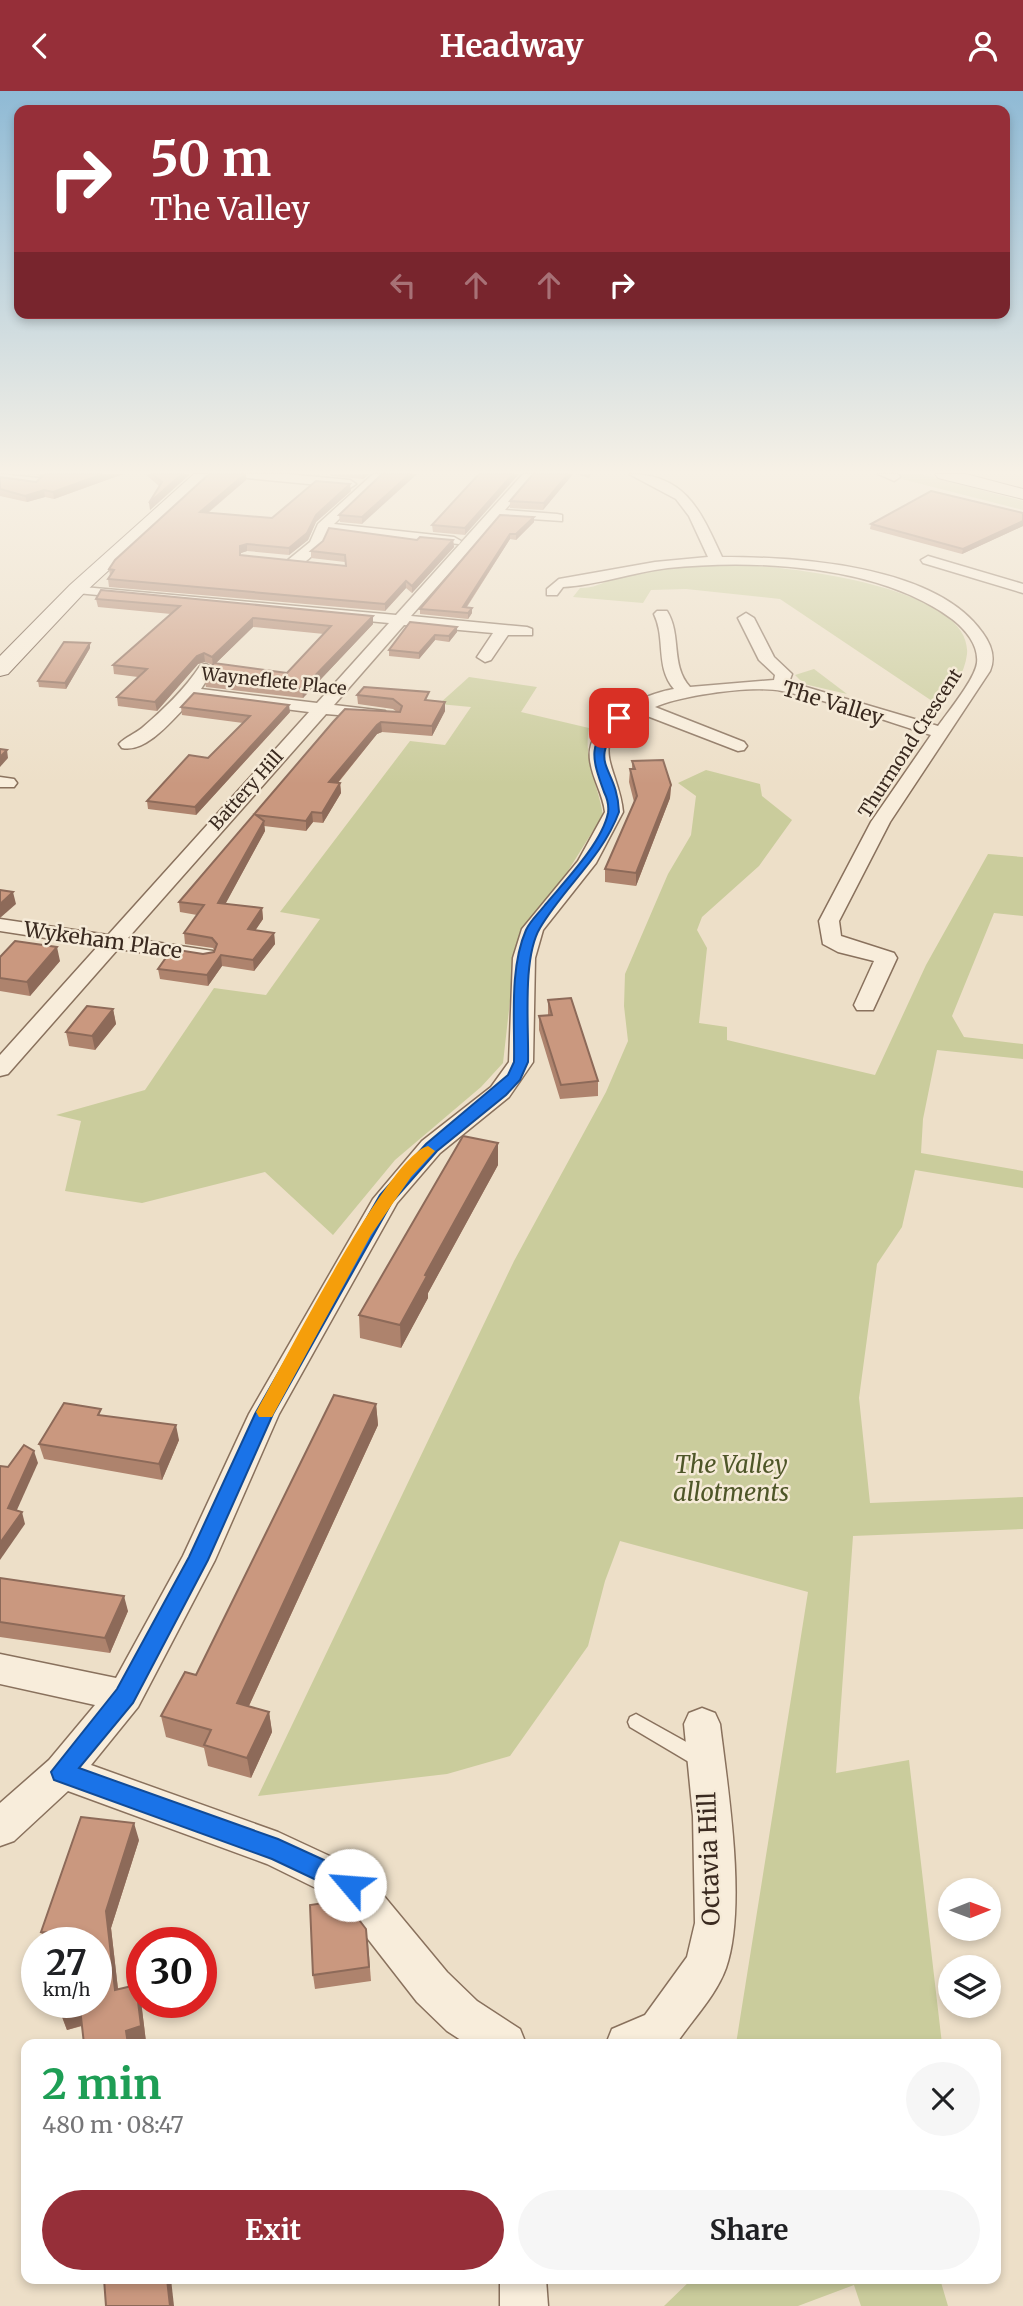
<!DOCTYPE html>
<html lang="en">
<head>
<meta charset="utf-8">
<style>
  :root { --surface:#fff; --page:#f6f6f6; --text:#202124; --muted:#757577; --accent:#962f39 }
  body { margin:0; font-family:Merriweather,serif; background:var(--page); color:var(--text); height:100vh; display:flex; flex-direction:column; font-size:26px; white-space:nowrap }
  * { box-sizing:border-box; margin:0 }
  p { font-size:23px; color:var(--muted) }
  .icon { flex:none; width:38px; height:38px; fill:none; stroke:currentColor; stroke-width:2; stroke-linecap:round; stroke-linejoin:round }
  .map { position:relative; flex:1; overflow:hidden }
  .sheet { position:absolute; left:21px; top:1948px; width:980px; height:245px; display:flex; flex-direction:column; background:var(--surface); border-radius:14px; box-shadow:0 4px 10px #0003 }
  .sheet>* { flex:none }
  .guide { position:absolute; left:14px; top:14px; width:996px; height:214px; border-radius:14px; box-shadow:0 4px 10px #0003; background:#962f39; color:#fff; overflow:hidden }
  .needle { width:46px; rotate:89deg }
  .tools { position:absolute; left:938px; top:1787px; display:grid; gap:14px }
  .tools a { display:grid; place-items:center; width:63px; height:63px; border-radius:50%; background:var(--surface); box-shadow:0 4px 10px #0003; font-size:35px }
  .speed { position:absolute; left:21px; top:1836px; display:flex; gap:14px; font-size:35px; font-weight:700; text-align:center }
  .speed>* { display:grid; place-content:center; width:91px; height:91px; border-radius:50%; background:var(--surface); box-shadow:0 4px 10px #0003; line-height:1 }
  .speed small { font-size:18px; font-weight:400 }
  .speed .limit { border:10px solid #d22; background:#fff; color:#111 }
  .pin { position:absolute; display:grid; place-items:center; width:60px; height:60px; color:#fff; margin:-30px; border-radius:14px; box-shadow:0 4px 10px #0006 }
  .me { position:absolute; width:77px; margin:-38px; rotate:297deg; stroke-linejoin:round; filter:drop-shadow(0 0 5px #0008) }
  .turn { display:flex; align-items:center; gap:24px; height:147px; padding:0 21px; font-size:32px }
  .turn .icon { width:91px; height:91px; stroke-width:2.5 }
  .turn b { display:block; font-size:49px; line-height:60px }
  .lanes { display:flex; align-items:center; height:66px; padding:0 21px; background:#0003; justify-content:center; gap:35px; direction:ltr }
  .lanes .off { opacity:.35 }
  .round { display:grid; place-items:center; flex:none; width:74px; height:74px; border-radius:37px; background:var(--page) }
  .headline { display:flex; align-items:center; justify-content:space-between; height:119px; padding:0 21px }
  h1 { font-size:42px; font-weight:700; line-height:52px; color:#1e9e55 }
  .button { display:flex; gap:14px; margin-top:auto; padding:14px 21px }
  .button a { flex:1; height:80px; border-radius:42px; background:var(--accent); color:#fff; font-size:28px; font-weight:700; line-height:80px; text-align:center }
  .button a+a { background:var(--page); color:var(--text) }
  header { display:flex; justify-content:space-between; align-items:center; height:91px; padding:0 21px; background:var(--accent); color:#fff; font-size:32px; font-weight:700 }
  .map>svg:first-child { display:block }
  .green { fill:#cacc9c }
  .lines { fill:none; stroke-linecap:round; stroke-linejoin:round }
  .lane-casing { stroke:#89715d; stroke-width:3 }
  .street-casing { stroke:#89715d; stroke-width:3 }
  .secondary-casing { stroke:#6b5240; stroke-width:2 }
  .lane { fill:#f8eddb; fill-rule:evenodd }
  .street { fill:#f8eddb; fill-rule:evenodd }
  .secondary { fill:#f8eddb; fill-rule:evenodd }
  .wall { fill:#ae836d; fill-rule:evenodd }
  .shaded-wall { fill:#8d6a59 }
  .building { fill:#ca987f; stroke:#8d6a59; stroke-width:2 }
  .route { fill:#1a73e8; stroke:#114b97; stroke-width:2 }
  .slow { fill:#f59e0b }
  .labels { text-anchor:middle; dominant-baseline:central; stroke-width:5; stroke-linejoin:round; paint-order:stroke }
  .far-street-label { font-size:18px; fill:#3a2a20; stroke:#f5ead7 }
  .street-label { font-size:21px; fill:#3a2a20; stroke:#f5ead7 }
  .near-park-label { font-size:24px; font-style:italic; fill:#4e5628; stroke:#f5ead7 }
  .near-street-label { font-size:24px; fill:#3a2a20; stroke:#f5ead7 }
</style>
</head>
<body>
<header><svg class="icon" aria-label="back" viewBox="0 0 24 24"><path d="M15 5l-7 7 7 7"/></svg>Headway<svg class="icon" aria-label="person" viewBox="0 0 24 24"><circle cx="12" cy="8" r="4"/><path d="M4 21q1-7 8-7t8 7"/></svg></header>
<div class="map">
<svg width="1023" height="2215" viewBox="0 0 1023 2215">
  <rect width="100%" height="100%" fill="#eddfc8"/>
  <!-- green -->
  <g class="green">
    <path d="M882 383H920L1023 410V419Z"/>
    <path d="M742 474C788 476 973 496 967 563 965 583 951 600 941 616L780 508 686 498 651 499 643 512 573 506 580 497C596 498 611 487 627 483 665 474 704 474 742 474Z"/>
    <path d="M814 578 847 603 804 593 795 584Z"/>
    <path d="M469 586 537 596 521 621 589 637C583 666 598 694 603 724L566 783 523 837 513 883 503 972 481 996 395 1069 333 1144 265 1081 142 1112 65 1100 81 1030 56 1024 145 999 214 897 266 904 320 828 280 821 410 650 445 654 471 616 439 613Z"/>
    <path d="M706 679 760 693 762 705 792 729 759 775 702 826 697 839 707 857 699 932 727 936V949L875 984 926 874 988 763 1023 766V825L994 822 952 925 964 946 1023 953V968L937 959 923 1028 921 1062 1023 1080V1097L915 1079 902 1136 877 1173 859 1307 870 1412 1023 1406V1438L853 1445 836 1682 909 1669 942 1953H736L808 1501 620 1450 605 1490 588 1555 510 1665 447 1683 258 1705 514 1170 606 1001 628 950 624 915 625 883 668 783 691 744 696 705 678 692Z"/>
    <path d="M692 2188H940L948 2215H861L854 2194 798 2215H664Z"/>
  </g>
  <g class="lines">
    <!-- lane casing -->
    <g class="lane-casing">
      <path id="lane" d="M636 1623 706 1662 709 1668 706 1674 700 1676 694 1674 630 1636 628 1631 630 1626Z"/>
    </g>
    <!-- street casing -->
    <g class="street-casing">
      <g id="street">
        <path d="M0 383 38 387 44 391 38 395 0 390Z"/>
        <path d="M241 383H287L350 389 356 393 350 397 247 387Z"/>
        <path d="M373 383H386L334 433 454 446 461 450 459 453 328 441C322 455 306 478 288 475V469L310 451 318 433Z"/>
        <path d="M523 383H536L505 419 557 423 562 424V430L499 426 411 525 527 536 532 538V544H508L491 569 485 571 477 566 493 542 404 534 334 614 385 620 387 624 385 628 326 623 128 847 213 860 216 865 213 870 205 871 118 858 8 983 0 985V964L98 855 0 840V828L108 844 309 621 194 607C177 623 148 663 122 657L119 653C125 646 135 643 142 637 164 618 184 599 200 575L206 573 214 578 201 598 317 612 389 532 77 502 70 498 72 495 396 524Z"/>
        <path d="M629 383C686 383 701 421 722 466 797 466 935 474 982 541 991 553 996 566 990 580L890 731 839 830 841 845 894 862 897 867 873 919H857L854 914 874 870 838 861 823 853 819 830 871 731 931 644C882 629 832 610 782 600 753 594 682 604 655 616L744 651 747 655 744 659 738 660 642 623C583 650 619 676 623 721L596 772 543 839 535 867 533 971 509 1006 440 1062 397 1112 279 1323 215 1469 138 1616 91 1674 278 1741 364 1781 447 1881 477 1910 520 1938 526 1953H467L447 1940 417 1911 336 1807 267 1773 68 1700 14 1750 0 1755V1712L49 1669 95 1614 0 1593V1563L116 1587 183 1465 249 1323 373 1108 422 1050 491 996 509 971 513 867 522 838 578 770 605 721C603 703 592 687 590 669 585 630 643 603 674 598 655 576 666 548 654 523L657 520H667C682 544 670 574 690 596L774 589 775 584 759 569 738 527 746 522 754 527 774 566 792 583 789 591 938 635C948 621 975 588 977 572 979 554 965 538 952 528 879 474 756 468 668 477 633 481 599 494 563 496L557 504H547V498L559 488 655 471 708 466 689 425 676 408Z"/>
        <path d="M878 383H898L900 386 894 390Z"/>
        <path d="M928 465 1023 493V502L923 472 921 469Z"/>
        <path d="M0 686 14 688 17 692 14 696H0Z"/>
        <path d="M702 1617 715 1622 720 1633C728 1699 747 1816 726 1877 716 1905 692 1929 676 1953H606L612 1938 645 1924 687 1866 695 1832 693 1725 684 1633 689 1622Z"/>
        <path d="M500 2188H546L548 2215H500Z"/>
      </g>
    </g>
    <!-- secondary casing -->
    <g class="secondary-casing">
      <g id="secondary">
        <path d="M194 383H213L84 502 8 583 0 585V565L70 494Z"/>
        <path d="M935 383H966L1023 398V408L938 387Z"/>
      </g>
    </g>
    <!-- lane -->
    <use href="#lane" class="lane"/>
    <!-- street -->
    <use href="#street" class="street"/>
    <!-- secondary -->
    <use href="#secondary" class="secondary"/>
  </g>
  <!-- wall -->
  <g class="wall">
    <path d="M27 383H123L54 408 45 406 27 411 0 405V386L36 391 41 387 38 384Z"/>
    <path d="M145 383H190L150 419 159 395Z"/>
    <path d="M330 383H369L363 388 331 385Z"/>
    <path d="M382 383 362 433 340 431 339 424Z"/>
    <path d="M479 383 465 444 433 441 432 434Z"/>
    <path d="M533 383H573L543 419 510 417V410Z"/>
    <path d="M576 383H591L589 387Z"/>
    <path d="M246 389 208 422 272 427 351 400 316 431 308 449 289 464 247 460 241 462V465L346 475 345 471 311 467V460L417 449H453L454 456 412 502 406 497 385 520 109 496 108 488 110 485 109 478Z"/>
    <path d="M1023 422V435L962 463 870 438 871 433Z"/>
    <path d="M500 424 534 431 516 449 510 448 467 516 472 517V522L468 528 420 523V518Z"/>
    <path d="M96 508 373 525V533L303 607 206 596 204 587 213 574 205 571 198 573 157 620 118 615 117 606 138 586 114 583 113 574 171 523 98 516ZM253 536 324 543 287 582 216 572Z"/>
    <path d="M410 531 457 541 449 551 435 549 419 568 389 565V559Z"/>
    <path d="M90 557 66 598 39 596 38 590Z"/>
    <path d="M357 604 429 610 445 620 432 645 382 641 377 643 338 692H340L341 702 323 732 313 731 306 740 264 735 265 740 225 813 262 817 263 828 255 839 274 842 275 853 254 880 222 875 208 895 160 888 158 878 203 863 214 861V859L213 857 185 853 184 842 197 824 180 821 179 811 333 631 397 621 393 618 358 613Z"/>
    <path d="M181 616 290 621 196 724 148 718 147 710 208 667 243 632 182 624Z"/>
    <path d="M632 670 671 694 670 707 636 795 605 791V778L634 711 629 691 630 678H632Z"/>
    <path d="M0 866 60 870 30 905 0 900Z"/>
    <path d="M548 909 598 990V1005L560 1008 539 939V925L548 924Z"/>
    <path d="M113 918 116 933 95 959 69 955 66 941Z"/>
    <path d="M498 1052V1074L428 1202V1207L401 1257 360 1247 359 1224Z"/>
    <path d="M376 1313 378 1334 249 1615 269 1621 272 1641 251 1687 208 1675 204 1657 166 1646 161 1625 196 1584Z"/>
    <path d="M102 1324 179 1349 162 1389 44 1368 39 1353Z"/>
    <path d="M0 1487 128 1520 110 1562 0 1546Z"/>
    <path d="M139 1749 111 1837 118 1898 136 1894 141 1910 146 1951 141 1953H84L82 1935 67 1939 61 1923 96 1852H45L41 1841Z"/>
    <path d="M368 1852 371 1890 315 1898 313 1884Z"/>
  </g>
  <!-- shaded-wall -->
  <g class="shaded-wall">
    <path d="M103 383H123L54 408 53 401Z"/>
    <path d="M182 383H190L150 419 149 412Z"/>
    <path d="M246 383V389L200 428V421Z"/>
    <path d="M363 383H369L363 388Z"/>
    <path d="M410 383H417L362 433V426Z"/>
    <path d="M513 383H519L465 444V437Z"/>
    <path d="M568 383H573L543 419 544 412Z"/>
    <path d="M350 393 351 400 316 431 308 449 289 464V457L316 424Z"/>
    <path d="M44 399 45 406 27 411 25 405Z"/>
    <path d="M534 426V431L516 449V443Z"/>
    <path d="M1023 430V435L962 463 963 458Z"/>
    <path d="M510 443V448L463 521V516Z"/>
    <path d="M453 449 454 456 412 502V495Z"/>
    <path d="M247 453V460L241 462V472L240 455Z"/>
    <path d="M406 490V497L385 520V513Z"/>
    <path d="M472 517V522L468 528V522Z"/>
    <path d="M373 525V533L303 607 302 598Z"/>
    <path d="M253 527V536L213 575 212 566Z"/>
    <path d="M457 536V541L449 551V545Z"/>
    <path d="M435 544V549L419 568V562Z"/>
    <path d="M90 552V557L66 598 65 592Z"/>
    <path d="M204 562 205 571 198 573 157 620 155 611 197 565Z"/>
    <path d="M445 611V620L432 645V635Z"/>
    <path d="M289 614 290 621 196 724 195 716Z"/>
    <path d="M381 631 382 641 377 643 330 701 329 691 377 634Z"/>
    <path d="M7 659 8 667 0 676V666Z"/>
    <path d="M340 692 341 702 323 732 322 722Z"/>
    <path d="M671 694 670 707 636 795V782Z"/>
    <path d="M312 721 313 731 306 740V730Z"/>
    <path d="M264 730 265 740 220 823 218 812Z"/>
    <path d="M13 801 16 813 0 827V813Z"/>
    <path d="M262 817 263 828 249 849 248 838Z"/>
    <path d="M274 842 275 853 254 880 253 869Z"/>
    <path d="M57 856 60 870 30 905 27 891Z"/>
    <path d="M221 864 222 875 208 895 207 884Z"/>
    <path d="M113 918 116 933 95 959 92 945Z"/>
    <path d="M498 1052V1074L428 1202V1207L401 1257 400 1234 425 1184Z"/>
    <path d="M376 1313 378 1334 241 1632 237 1612Z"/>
    <path d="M176 1334 179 1349 162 1389 159 1373Z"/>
    <path d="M34 1360 38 1372 12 1430 8 1417Z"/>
    <path d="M22 1421 25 1433 0 1469V1452Z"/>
    <path d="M124 1505 128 1520 110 1562 105 1547Z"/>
    <path d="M269 1621 272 1641 251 1687 247 1667Z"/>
    <path d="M134 1732 139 1749 111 1837 120 1916 115 1899 106 1820Z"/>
    <path d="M136 1894 141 1910 146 1951 141 1953H128L126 1940Z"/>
    <path d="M80 1917 87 1933 67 1939 61 1923Z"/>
    <path d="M167 2188H171L174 2215H170Z"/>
  </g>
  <!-- building -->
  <g class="building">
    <path d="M45 383H103L53 401 44 399 25 405 0 398V386L36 391Z"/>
    <path d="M152 383H182L149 412 162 391Z"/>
    <path d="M209 383H245L200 421 272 427 316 390 350 393 316 424 307 442 289 457 247 453 240 455V464L346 475 345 464 311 460 323 450 329 437 417 449 420 446 453 449 412 495 406 490 385 513 108 488 114 479 109 478 115 469Z"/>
    <path d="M382 383H410L362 426 339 424Z"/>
    <path d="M479 383H513L465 437 432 434Z"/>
    <path d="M533 383H568L544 412 510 410Z"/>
    <path d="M931 400 1023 422V430L963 458 871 433Z"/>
    <path d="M500 424 534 426 516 443H510L463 516 472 517 468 522 420 518Z"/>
    <path d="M101 499 373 525 302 598 204 587 214 572 287 582 331 535 253 527 212 566 204 562 197 565 155 611 117 606 147 578 113 574 180 515 96 508Z"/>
    <path d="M410 531 457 536 449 545 435 544 419 562 389 559Z"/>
    <path d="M64 551 90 552 65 592 38 590Z"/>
    <path d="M364 596 429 601 425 609 445 611 432 635 381 631 377 634 329 691 340 692 322 722 312 721 306 730 256 724 264 730 218 812 262 817 248 838 274 842 253 869 221 864 207 884 158 878 172 858 203 863 214 861 217 853 212 847 184 842 204 814 179 811 333 631 345 618 400 621 402 615 393 608 357 604Z"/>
    <path d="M194 602 289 614 195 716 147 710 189 664 208 667 250 625 181 616Z"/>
    <path d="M0 658 7 659 0 666Z"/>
    <path d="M663 669 671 694 636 782 605 778 637 705 630 678H635L632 670Z"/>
    <path d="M0 799 13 801 0 813Z"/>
    <path d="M15 850 57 856 27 891 0 887V866Z"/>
    <path d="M571 907 598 990 561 994 539 925 552 924 548 909Z"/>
    <path d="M87 915 113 918 92 945 66 941Z"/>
    <path d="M463 1045 498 1052 425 1184 427 1185 400 1234 359 1224Z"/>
    <path d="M334 1304 376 1313 237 1612 269 1621 247 1667 204 1654 211 1639 161 1625 185 1581 196 1584Z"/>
    <path d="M64 1312 101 1318 98 1324 176 1334 159 1373 39 1353Z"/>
    <path d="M24 1354 34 1360 8 1417 22 1421 0 1452V1375L8 1376Z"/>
    <path d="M0 1487 124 1505 105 1547 0 1531Z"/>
    <path d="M81 1726 134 1732 106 1820 115 1899 136 1894 141 1935 126 1940 128 1953H84L80 1917 61 1923 60 1911H96V1852H55L54 1842 41 1841Z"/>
    <path d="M344 1809 366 1838 369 1876 313 1884 310 1814Z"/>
    <path d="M104 2188H167L170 2215H106Z"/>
  </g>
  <!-- sky -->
  <linearGradient id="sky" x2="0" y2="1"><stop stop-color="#8fbad5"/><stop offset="0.55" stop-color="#f7f1e6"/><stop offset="1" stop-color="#f7f1e6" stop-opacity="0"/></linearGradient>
  <rect width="1023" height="693" fill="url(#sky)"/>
  <!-- route -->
  <path class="route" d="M615 625 624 627C584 676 617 672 619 721 602 767 564 796 540 837 522 867 529 936 528 971L520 989 506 1004 437 1060 392 1111 273 1323 208 1469 133 1612 79 1677 278 1748 359 1785 362 1794 359 1802 350 1805 272 1768 54 1689 51 1681 117 1598 189 1466 255 1323 380 1104 426 1053 508 984 514 971C515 930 509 878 526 839 530 830 539 822 545 814 564 791 602 752 608 722 609 715 607 707 604 701 591 665 588 654 615 625Z"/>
  <!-- slow -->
  <path class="slow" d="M428 1055 435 1060 411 1086 371 1144 272 1326H259L256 1321C281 1277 388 1065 428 1055Z"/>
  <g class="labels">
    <!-- far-street labels -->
    <g class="far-street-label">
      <text transform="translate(274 590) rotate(6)">Wayneflete Place</text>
      <text transform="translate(910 652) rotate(-57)">Thurmond Crescent</text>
      <text transform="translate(246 699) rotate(-48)">Battery Hill</text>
    </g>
    <!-- street labels -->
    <g class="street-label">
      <text transform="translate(833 612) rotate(17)">The Valley</text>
      <text transform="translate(103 849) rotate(8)">Wykeham Place</text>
    </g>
    <!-- near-park labels -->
    <g class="near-park-label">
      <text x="731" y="1373">The Valley<tspan x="731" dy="28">allotments</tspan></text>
    </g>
    <!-- near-street labels -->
    <g class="near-street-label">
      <text transform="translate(709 1768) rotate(-92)">Octavia Hill</text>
    </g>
  </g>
</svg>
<div class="tools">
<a><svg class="needle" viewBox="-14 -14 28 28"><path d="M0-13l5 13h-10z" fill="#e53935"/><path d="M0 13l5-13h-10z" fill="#757577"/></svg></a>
<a><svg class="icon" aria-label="layers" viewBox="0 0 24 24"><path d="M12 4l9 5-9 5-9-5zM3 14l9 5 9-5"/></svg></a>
</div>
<div class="speed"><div>27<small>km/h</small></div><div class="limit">30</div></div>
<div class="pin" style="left:619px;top:627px;background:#d93025"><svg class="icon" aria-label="arrive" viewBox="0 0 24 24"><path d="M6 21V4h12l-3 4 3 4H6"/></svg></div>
<svg class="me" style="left:350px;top:1794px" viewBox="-20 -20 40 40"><circle r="19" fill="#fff"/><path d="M0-13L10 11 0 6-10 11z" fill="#1a73e8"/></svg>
<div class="guide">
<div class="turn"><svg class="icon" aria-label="right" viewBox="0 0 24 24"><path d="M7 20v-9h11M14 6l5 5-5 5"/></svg><div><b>50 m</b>The Valley</div></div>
<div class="lanes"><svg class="icon off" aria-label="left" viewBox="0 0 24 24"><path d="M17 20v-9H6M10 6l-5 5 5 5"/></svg><svg class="icon off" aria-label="ahead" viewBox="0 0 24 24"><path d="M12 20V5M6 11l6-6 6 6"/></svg><svg class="icon off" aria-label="ahead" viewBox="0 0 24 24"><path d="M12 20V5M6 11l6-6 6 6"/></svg><svg class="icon" aria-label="right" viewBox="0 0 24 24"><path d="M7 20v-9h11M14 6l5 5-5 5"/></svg></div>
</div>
<section class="sheet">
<div class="headline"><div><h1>2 min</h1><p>480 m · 08:47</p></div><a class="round"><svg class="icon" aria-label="close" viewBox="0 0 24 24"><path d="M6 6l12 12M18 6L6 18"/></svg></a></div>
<div class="button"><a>Exit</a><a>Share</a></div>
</section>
</div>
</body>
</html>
